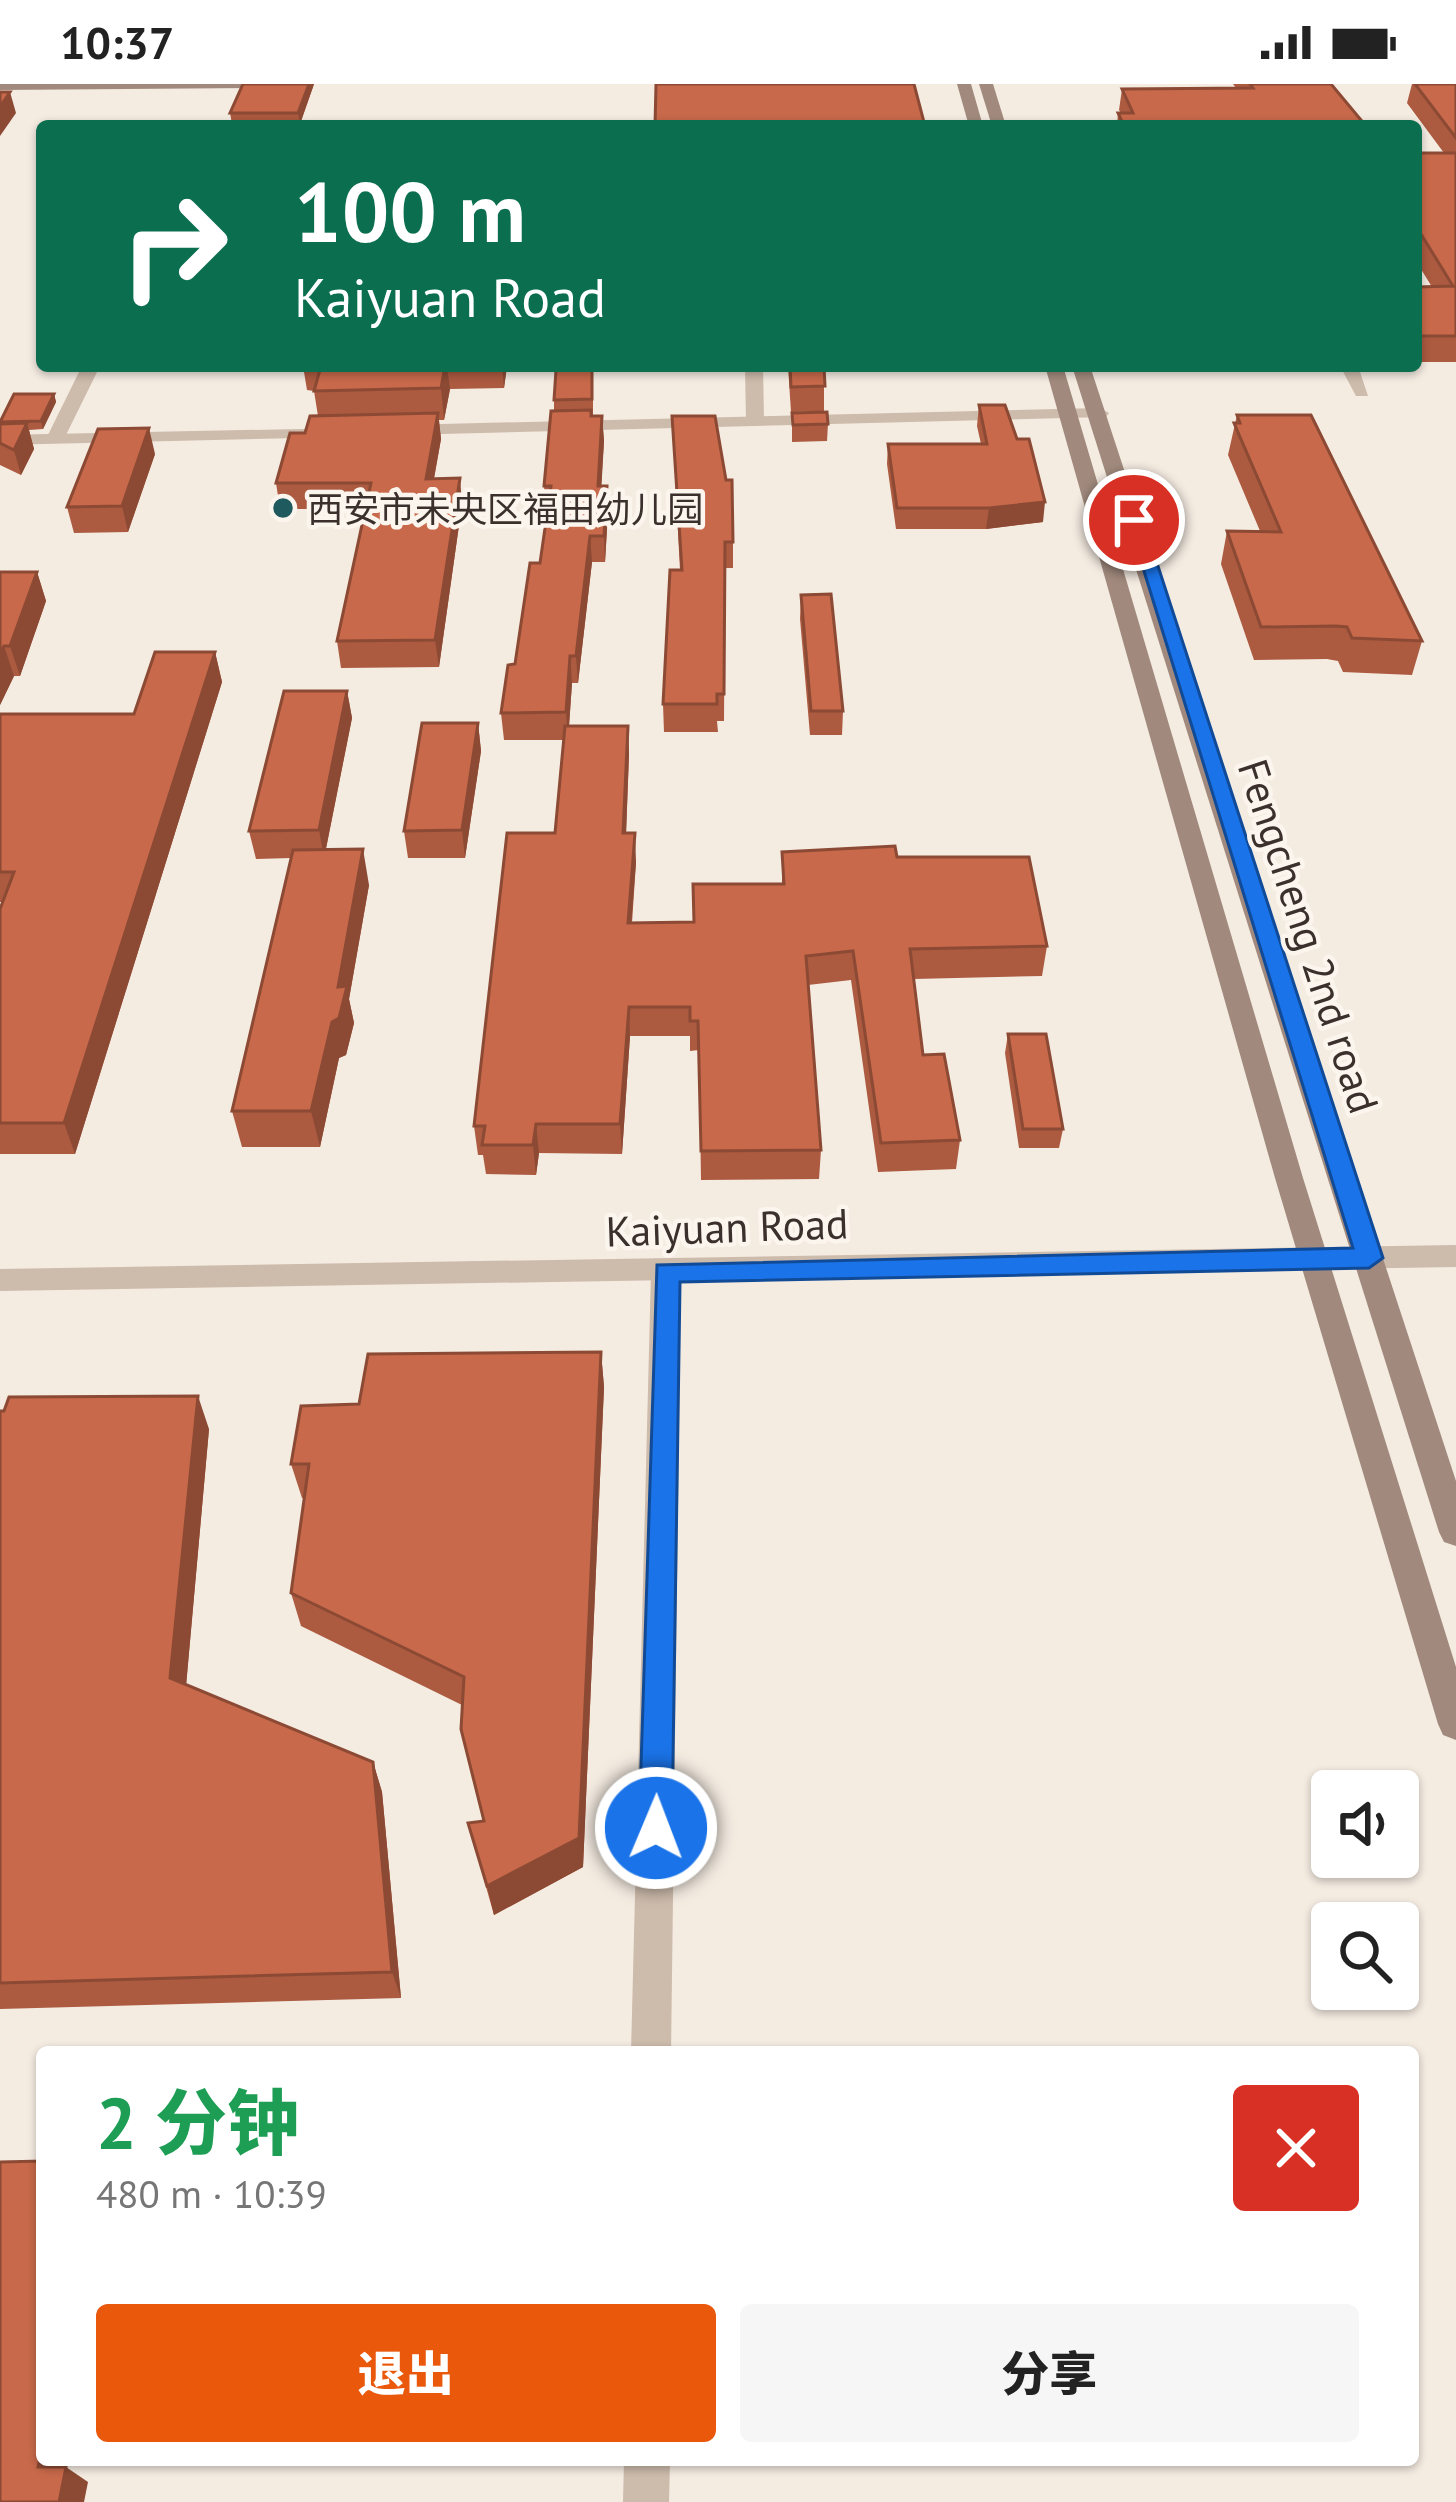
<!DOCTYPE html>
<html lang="zh">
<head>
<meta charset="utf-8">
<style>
  :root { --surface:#fff; --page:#f6f6f6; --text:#222; --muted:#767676; --accent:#ea580c }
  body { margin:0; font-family:"PT Sans","Noto Sans SC",sans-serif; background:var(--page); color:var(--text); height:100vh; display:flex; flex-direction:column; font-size:45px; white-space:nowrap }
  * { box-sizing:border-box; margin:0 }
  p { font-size:39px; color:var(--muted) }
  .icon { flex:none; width:66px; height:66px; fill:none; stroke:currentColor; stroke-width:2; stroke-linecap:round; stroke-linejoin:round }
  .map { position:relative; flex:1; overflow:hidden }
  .panel { position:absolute; left:36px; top:1962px; width:1383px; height:420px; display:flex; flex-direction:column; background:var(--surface); border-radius:12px; box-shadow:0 3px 9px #0004 }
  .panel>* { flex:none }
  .top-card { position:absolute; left:36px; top:36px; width:1386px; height:252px; border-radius:12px; box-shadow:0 3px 9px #0004; background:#0b6e4f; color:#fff; overflow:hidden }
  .fabs { position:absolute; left:1311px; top:1686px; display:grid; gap:24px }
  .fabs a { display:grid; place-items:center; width:108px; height:108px; border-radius:12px; background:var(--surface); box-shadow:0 3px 9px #0004; font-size:60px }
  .pin { position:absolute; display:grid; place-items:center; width:102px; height:102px; color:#fff; margin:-51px; border:6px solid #fff; border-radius:50%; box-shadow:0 3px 12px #0007 }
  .me { position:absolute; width:132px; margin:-66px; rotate:1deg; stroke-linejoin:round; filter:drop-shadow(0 0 9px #0008) }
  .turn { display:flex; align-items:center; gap:42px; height:252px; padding:0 60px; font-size:54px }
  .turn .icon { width:156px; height:156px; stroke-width:2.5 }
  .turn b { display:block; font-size:84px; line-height:102px }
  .round { display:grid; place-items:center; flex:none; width:126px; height:126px; border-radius:12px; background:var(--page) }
  .headline { display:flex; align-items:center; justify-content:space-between; height:204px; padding:0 60px }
  h1 { font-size:72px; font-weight:800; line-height:90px; color:#1e9e55 }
  .action { display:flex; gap:24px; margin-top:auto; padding:24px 60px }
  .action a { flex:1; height:138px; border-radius:12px; background:var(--accent); color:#fff; font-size:48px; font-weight:800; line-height:138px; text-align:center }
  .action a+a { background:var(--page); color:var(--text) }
  .status { display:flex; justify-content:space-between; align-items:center; height:84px; padding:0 60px; background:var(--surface); direction:ltr }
  .status svg { height:33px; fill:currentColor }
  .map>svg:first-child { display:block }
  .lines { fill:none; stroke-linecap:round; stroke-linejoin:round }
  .minor { fill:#cdbbac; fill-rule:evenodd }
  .tertiary { fill:#cdbbac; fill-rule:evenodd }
  .secondary { fill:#a18a7d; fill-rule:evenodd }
  .wall { fill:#ac5a40 }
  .shaded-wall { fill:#8c4a34 }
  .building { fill:#c8694b; stroke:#8c4a34; stroke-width:3 }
  .route { fill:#1a73e8; stroke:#114b97; stroke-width:3 }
  .poi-dot { fill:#1f5a5e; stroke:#fbf5ee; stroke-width:4.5 }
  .labels { text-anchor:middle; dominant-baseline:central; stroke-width:9; stroke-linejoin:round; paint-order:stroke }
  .far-poi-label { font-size:36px; fill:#3b302b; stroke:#fbf5ee; text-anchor:start }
  .street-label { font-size:42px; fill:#3b302b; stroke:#fbf5ee }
</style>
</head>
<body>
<div class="status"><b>10:37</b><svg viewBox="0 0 49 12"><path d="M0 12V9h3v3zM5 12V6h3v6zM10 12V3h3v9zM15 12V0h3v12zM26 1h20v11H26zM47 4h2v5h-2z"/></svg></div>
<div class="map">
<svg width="1456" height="2418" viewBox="0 0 1456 2418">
  <rect width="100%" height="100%" fill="#f4ebe1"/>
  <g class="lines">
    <!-- minor -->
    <g class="minor">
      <path d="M82 282H100L64 355 49 359 46 355Z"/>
      <path d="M745 282H763L764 337 755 342 746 337Z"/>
      <path d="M1340 282H1358L1368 312H1356Z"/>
      <path d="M666 1177 681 1188 671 1968H631L651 1188Z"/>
      <path d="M624 2376H670L669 2418H623Z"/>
    </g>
    <!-- tertiary -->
    <g class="tertiary">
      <path d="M1100 324 1109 329 1106 333 402 351 393 346 402 341Z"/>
      <path d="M348 344V352L342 353 0 361V351Z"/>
      <path d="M1456 1161V1183L0 1207V1185Z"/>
    </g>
    <!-- secondary -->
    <g class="secondary">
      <path d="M0 0H259L252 4 0 6Z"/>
      <path d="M957 0H971L983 42H969Z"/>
      <path d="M979 0H993L1006 42H992Z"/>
      <path d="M1045 282H1063L1303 1094 1456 1583V1656L1443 1651 1438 1640 1275 1094Z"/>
      <path d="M1072 282H1090L1456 1397V1462L1444 1458 1439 1448Z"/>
    </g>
  </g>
  <!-- wall -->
  <g class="wall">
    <path d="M243 0H314L300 40H232L230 29Z"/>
    <path d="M1233 0H1331L1366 42H1117L1118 29H1121L1119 26 1122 5 1236 4Z"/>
    <path d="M1412 0H1456V278H1416V203H1432L1416 177V69H1444L1407 19Z"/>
    <path d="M303 282H507L504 304 450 305 444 336H439L441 355 434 395 462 420 439 583 341 584 337 557 365 425H280L276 399 305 349 318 332 314 307 307 306Z"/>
    <path d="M788 282H824V327L791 328Z"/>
    <path d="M593 302V332H602L604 357 601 402H607L608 428 605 478H592L578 599H572L569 642H628L629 670 626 749 636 778 632 839 694 838 782 800V768L897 773 1047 862 1042 892 914 895 923 971 960 1056 956 1085 878 1088 851 896 808 901 821 1066 819 1095 701 1096 699 966 690 967V952H630L622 1070 539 1069 536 1091 486 1090 483 1071H478L474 1042 555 749 563 656H504L501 629 515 580 540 479 547 428H546L544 402 554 327V316Z"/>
    <path d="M54 310 56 318 43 345 29 346 34 365 21 391 0 381V337Z"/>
    <path d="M979 321 1043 438 986 445H896L887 380 888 360H981L977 342Z"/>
    <path d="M792 329 828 340 827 357 792 358Z"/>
    <path d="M1237 331 1422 557 1412 591 1343 588 1338 577 1327 575 1254 576 1221 480 1227 447H1260L1228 371Z"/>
    <path d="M672 332 733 458V484H725L724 637H717L718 648H664L663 620 680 486Z"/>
    <path d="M155 370 128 448 74 449 67 423Z"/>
    <path d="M0 488H37L46 517 20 592H14L0 621Z"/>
    <path d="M801 511 843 627 842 651H810L800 535Z"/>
    <path d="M215 568 222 598 75 1070H0V825L3 818H0V630H134Z"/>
    <path d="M347 607 352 634 326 765 369 801 349 915 354 939 346 971 339 974 320 1063H242L232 1027 291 774 256 775 249 747Z"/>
    <path d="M478 639 481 667 465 774H408L404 747Z"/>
    <path d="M1008 950 1063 1045 1059 1064H1019L1005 969Z"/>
    <path d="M601 1268 604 1303 583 1783 494 1831 468 1739 483 1737 462 1621 301 1542 291 1509 304 1414H302L291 1380 359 1320Z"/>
    <path d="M0 1327 209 1345 186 1601 373 1678 382 1708 401 1914 0 1925Z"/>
  </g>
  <!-- shaded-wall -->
  <g class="shaded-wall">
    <path d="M309 0H314L300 40 298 29Z"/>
    <path d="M10 8 16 29 0 52V23Z"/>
    <path d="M445 282H447L450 305 444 336 441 304Z"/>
    <path d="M502 282H507L504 304Z"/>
    <path d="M54 310 56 318 43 345 41 337Z"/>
    <path d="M438 329 441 355 429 421 426 395Z"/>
    <path d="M602 332 604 357 600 428 598 402Z"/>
    <path d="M27 339 34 365 21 391 14 366Z"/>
    <path d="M149 344 155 370 128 448 122 422Z"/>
    <path d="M460 394 462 420 439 583 435 556Z"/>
    <path d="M607 402 608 428 605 478 604 452Z"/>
    <path d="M1045 418 1043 438 986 445 989 424Z"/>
    <path d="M590 452 592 478 578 599 576 572Z"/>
    <path d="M37 488 46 517 20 592 10 562Z"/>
    <path d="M4 562 14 592 0 621V571Z"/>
    <path d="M215 568 222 598 75 1070 64 1039Z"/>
    <path d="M570 572 572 599 568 656 566 628Z"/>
    <path d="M347 607 352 634 324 774 319 746Z"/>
    <path d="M478 639 481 667 465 774 462 746Z"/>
    <path d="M628 642 629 670 625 778 623 749Z"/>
    <path d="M635 749 636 778 629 868 628 839Z"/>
    <path d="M363 765 369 801 349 915 354 939 346 971 339 974 320 1063 311 1027 338 903Z"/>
    <path d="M629 923 630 952 622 1070 620 1040Z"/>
    <path d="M536 1040 539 1069 536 1091 533 1061Z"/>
    <path d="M601 1268 604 1303 583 1783 494 1831 487 1802Z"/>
    <path d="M198 1312 209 1345 184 1625 170 1594Z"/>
    <path d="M373 1678 382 1708 401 1914 392 1888Z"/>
    <path d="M42 2365V2376H65L61 2399 38 2383Z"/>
    <path d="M66 2383 88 2398 84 2418H59Z"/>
  </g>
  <!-- building -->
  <g class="building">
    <path d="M243 0H309L298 29H230Z"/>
    <path d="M656 0H914L925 42H655Z"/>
    <path d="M1250 0H1331L1366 42H1124L1118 29H1133L1122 5 1253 4Z"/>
    <path d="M1415 0H1456V54Z"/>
    <path d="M0 8H10L0 23Z"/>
    <path d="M1416 69H1456V252H1419L1416 247V203L1453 202 1416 142Z"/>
    <path d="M321 282H445L441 304 314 307Z"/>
    <path d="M790 282H824L825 302 791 303Z"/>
    <path d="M592 285V315L554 316 556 286Z"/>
    <path d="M14 310H54L41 337 0 338Z"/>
    <path d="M979 321H1005L1017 355H1029L1045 418 989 424H897L888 360H987Z"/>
    <path d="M591 326V332H602L598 402H607L604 452H590L576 572H570L566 628 501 629 508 581 515 580 530 479H540L551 402H544L551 327Z"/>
    <path d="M827 328 828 340 793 341 792 329Z"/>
    <path d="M438 329 426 395 460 394 435 556 337 557 371 399H276L290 349H305L310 332Z"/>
    <path d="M1237 331H1311L1422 557 1352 554 1347 543 1336 542 1261 543 1227 447 1281 448 1234 339H1240Z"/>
    <path d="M672 332H715L726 396H732L733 458H725L724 610H717V620H663L670 486H682Z"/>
    <path d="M27 339 14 366 0 359V340Z"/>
    <path d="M149 344 122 422 67 423 98 345Z"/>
    <path d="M0 488H37L10 562H4L0 571Z"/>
    <path d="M831 510 843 627H811L801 511Z"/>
    <path d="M155 568H215L64 1039H0V825L14 788H0V630H134Z"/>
    <path d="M284 607H347L319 746 249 747Z"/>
    <path d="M422 639H478L462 746 404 747Z"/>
    <path d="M565 642H628L623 749H635L628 839 694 838 693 800H784L782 768 895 762 897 773H1029L1047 862 910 865 923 971 944 970 960 1056 881 1059 853 867 806 872 821 1066 701 1067 698 937H690V923H629L620 1040H536L533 1061H482L485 1042H474L507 749H555Z"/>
    <path d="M363 765 338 903 347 902 339 934 332 938 311 1027H232L293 766Z"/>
    <path d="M1008 950H1046L1063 1045H1023Z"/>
    <path d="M601 1268 579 1754 487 1802 468 1739 484 1737 461 1645 464 1593 291 1509 309 1380H291L301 1322 359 1320 368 1270Z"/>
    <path d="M198 1312 170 1594 373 1678 392 1888 0 1899V1327H4L9 1313Z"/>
    <path d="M42 2077V2365L38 2383H66L59 2418H0V2078Z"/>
  </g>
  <!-- route -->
  <path class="route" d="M1127 432 1143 436 1383 1174 1369 1184 680 1198 672 1744 668 1755 656 1760 643 1755 639 1744 657 1181 1353 1164Z"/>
  <!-- markers -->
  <circle class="poi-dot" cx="283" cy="424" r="12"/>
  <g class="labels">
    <!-- far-poi labels -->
    <g class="far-poi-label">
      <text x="307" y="424">西安市未央区福田幼儿园</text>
    </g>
    <!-- street labels -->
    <g class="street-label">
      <text transform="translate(1309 852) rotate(72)">Fengcheng 2nd road</text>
      <text transform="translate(727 1143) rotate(-2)">Kaiyuan Road</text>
    </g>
  </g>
</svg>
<div class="fabs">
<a><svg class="icon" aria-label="sound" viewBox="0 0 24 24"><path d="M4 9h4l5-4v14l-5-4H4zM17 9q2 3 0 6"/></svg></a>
<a><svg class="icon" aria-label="search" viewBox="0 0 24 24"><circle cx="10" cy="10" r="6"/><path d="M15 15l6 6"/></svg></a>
</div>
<div class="pin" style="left:1134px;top:436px;background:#d93025"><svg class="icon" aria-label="arrive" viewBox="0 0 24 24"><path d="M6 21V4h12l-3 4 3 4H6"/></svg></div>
<svg class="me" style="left:656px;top:1744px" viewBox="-20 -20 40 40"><circle r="17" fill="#1a73e8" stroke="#fff" stroke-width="3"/><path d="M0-11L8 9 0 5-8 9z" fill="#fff"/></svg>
<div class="top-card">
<div class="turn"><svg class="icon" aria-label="right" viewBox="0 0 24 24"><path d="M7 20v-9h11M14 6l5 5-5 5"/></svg><div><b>100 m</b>Kaiyuan Road</div></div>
</div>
<section class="panel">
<div class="headline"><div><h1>2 分钟</h1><p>480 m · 10:39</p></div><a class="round" style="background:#d93025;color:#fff"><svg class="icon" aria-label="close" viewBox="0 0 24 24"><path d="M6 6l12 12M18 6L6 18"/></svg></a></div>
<div class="action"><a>退出</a><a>分享</a></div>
</section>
</div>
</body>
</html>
